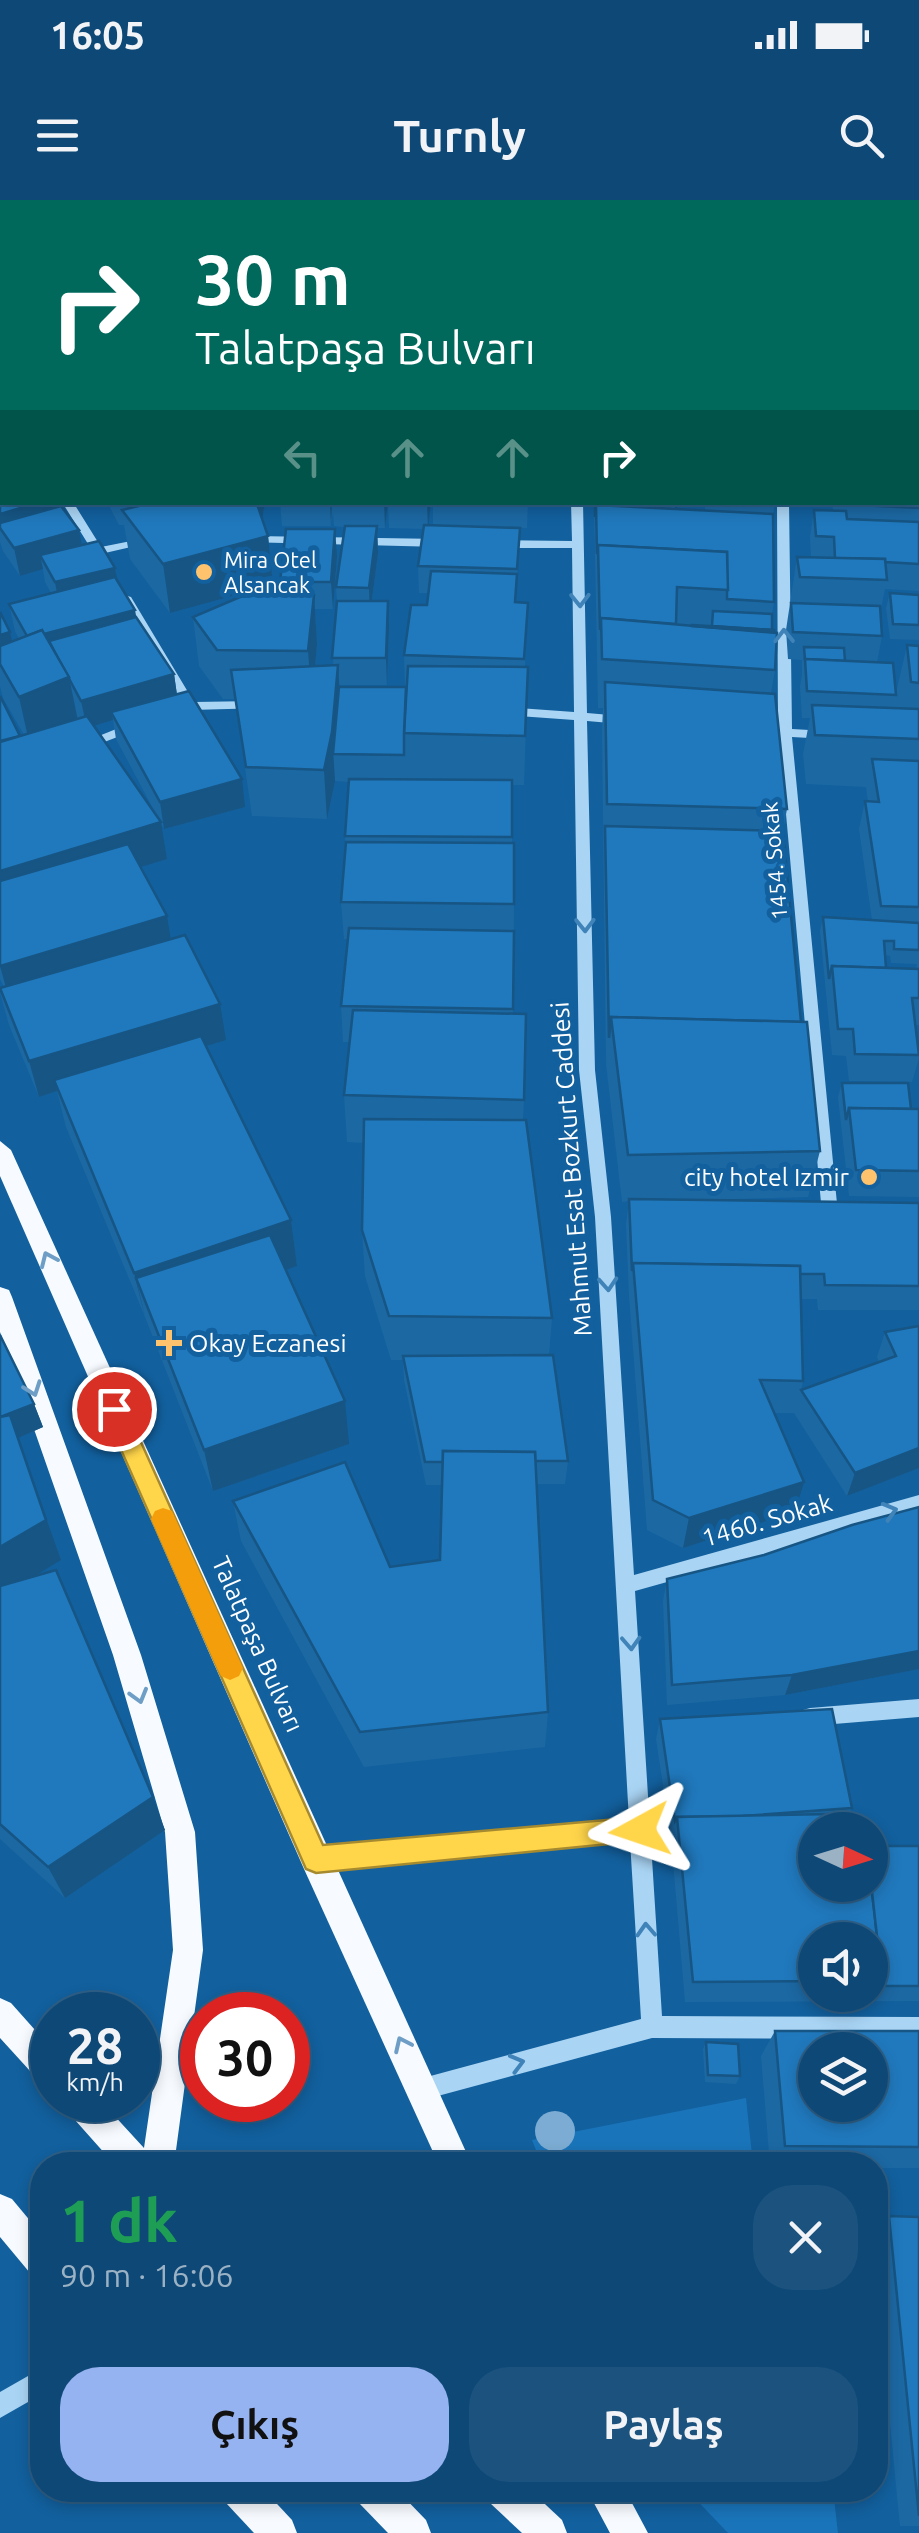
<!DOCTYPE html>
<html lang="tr">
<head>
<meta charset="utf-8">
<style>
  :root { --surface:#0e4876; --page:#1c527e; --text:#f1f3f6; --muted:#9bb2c5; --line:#2e6088; --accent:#95b2f1 }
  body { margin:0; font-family:Ubuntu,sans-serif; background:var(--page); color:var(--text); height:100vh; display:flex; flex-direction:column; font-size:38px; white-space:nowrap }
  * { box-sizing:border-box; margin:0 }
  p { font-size:32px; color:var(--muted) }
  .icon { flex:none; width:55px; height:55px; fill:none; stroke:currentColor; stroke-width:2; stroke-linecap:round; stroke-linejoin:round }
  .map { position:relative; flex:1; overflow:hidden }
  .side { position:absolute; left:30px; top:1952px; width:858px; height:350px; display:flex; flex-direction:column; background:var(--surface); border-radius:40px; box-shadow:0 5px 15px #0003,0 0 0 2px var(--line) }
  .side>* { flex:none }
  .top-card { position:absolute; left:0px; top:0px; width:920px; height:305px; box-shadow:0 5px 15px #0003,0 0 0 2px var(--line); background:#00695c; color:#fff; overflow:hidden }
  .needle { width:65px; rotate:94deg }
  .fabs { position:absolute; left:798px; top:1612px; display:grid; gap:20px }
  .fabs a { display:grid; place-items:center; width:90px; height:90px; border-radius:50%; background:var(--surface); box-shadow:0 5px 15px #0003,0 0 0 2px var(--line); font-size:50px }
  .speed { position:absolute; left:30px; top:1792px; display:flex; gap:20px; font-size:50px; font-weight:700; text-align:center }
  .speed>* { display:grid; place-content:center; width:130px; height:130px; border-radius:50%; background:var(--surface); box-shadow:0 5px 15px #0003,0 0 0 2px var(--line); line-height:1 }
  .speed small { font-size:25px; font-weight:400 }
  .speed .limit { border:15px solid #d22; background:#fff; color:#111 }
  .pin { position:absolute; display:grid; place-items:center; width:85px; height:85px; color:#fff; margin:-42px; border:5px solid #fff; border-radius:50%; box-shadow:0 2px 10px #0007 }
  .me { position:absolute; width:110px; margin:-55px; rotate:265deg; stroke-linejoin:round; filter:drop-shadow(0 0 8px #0008) }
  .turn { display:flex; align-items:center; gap:35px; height:210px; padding:0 30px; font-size:45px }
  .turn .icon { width:130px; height:130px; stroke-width:2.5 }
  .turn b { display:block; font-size:70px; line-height:85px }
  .lanes { display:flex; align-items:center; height:95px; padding:0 30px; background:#0003; justify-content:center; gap:50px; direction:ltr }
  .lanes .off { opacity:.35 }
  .round { display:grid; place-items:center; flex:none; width:105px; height:105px; border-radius:40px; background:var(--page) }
  .headline { display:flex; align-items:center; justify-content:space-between; height:170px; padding:0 30px }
  h1 { font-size:60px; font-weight:700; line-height:75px; color:#1e9e55 }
  .primary-button { display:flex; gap:20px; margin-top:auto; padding:20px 30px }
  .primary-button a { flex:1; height:115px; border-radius:40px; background:var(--accent); color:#111; font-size:40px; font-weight:700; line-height:115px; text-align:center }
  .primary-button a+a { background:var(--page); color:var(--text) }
  .status { display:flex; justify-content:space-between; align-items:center; height:70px; padding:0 50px; background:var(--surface); direction:ltr }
  .status svg { height:28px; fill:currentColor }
  header { display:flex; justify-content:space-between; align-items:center; height:130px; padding:0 30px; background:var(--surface); font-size:45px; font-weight:700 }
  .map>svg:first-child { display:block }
  .green { fill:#1a74b9 }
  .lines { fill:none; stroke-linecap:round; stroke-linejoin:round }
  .minor { fill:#a9d4f4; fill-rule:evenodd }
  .major { fill:#f7fbff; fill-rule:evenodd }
  .tree { fill:#7cacd3 }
  .wall { fill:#1c68a3; fill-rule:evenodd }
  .shaded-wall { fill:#165584 }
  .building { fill:#2079bd; stroke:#165584; stroke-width:2.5; fill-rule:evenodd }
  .oneway { stroke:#3f83b8 }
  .oneway2 { stroke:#6e9ec5 }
  .route { fill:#ffd54a; stroke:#a68a30; stroke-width:2.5 }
  .slow { fill:#f59e0b }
  .poi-dot { fill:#ffc36d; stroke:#12609e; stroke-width:4 }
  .labels { text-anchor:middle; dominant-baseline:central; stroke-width:10; stroke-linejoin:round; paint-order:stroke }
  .far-poi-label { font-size:22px; fill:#fff; stroke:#12609e; text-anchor:start }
  .far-street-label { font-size:22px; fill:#fff; stroke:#12609e }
  .street-label { font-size:25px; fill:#fff; stroke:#12609e }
  .poi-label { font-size:25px; fill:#fff; stroke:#12609e; text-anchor:end }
</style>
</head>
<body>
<div class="status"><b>16:05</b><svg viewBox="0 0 49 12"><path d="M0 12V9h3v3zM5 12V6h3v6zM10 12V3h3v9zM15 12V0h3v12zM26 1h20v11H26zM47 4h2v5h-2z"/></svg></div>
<header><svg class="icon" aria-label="menu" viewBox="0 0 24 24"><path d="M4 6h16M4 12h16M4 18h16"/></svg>Turnly<svg class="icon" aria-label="search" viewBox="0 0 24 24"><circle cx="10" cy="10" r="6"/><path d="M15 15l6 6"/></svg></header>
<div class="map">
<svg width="919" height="2333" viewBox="0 0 919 2333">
  <rect width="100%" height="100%" fill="#12609e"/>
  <!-- green -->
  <g class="green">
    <path d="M746 1898 753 1965H542L532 1940Z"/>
    <path d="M687 2290H833L838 2333H728Z"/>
  </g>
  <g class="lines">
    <!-- minor -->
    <g class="minor">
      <path d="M915 0H919V7L918 2H914Z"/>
      <path d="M62 302H73L101 347 151 337 157 341 105 353 106 360H98Z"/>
      <path d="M571 302H583L587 513 622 516 629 520 622 524 587 521 595 870 611 1017 634 1375 919 1295V1311L635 1391 662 1816 919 1817V1839L652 1838 423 1900 415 1897 412 1889 415 1881 423 1878 641 1819 630 1641 315 1669 308 1666 305 1659 308 1652 315 1649 629 1621 595 1017 579 870 574 520 504 515 498 511 504 507 574 512 572 348H497L491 344 497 340 572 341Z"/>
      <path d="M777 302H789L792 529 827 531 834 535 827 539 792 537 838 1014 830 1020 822 1014 779 536 758 535 751 531 758 527 778 528Z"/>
      <path d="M247 336 441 339 447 343 441 347 243 342V338Z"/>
      <path d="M121 394 131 397 194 502 258 501 264 505 263 508 191 510 170 514V508L182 504 119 397Z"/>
      <path d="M136 521 141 522V528L86 549 81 550 74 546Z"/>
      <path d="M919 1499V1517L810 1526 803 1524 800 1517 803 1510 810 1508Z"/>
      <path d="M42 2168V2194L0 2218V2192Z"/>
    </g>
    <!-- major -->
    <g class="major">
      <path d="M0 941 11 950 472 1965H439L304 1669 0 976Z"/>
      <path d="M0 1087 9 1090 12 1097 141 1455 195 1632 203 1750 174 1965H115L67 1911 62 1900H100L144 1948 173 1750 165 1632 113 1455 0 1132Z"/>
      <path d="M0 1798 11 1803 52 1849V1888L41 1883 0 1838Z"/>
      <path d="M0 1994 12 1999 42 2035V2078L30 2073 0 2037Z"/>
      <path d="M221 2290H264L292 2320 297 2333H254L226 2303Z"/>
      <path d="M354 2290H397L426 2320 431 2333H388L359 2303Z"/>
      <path d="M485 2290H530L562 2320 567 2333H522L490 2303Z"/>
      <path d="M587 2290H625L648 2333H610Z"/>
    </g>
  </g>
  <!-- trees -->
  <circle class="tree" cx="555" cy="1931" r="20"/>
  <!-- wall -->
  <g class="wall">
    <path d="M0 0H43L44 2H2V159L0 154Z"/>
    <path d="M86 0H136L147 2H86Z"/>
    <path d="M148 0H472L470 2H149Z"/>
    <path d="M507 0H549L548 2H507Z"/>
    <path d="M575 0H641L640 2H575Z"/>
    <path d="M807 0H896L895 2H807Z"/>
    <path d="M919 29V204H918V31Z"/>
    <path d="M0 193 2 302H58L59 307 82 345 115 368 117 381 137 419 174 474 177 495 245 607 164 629 161 623 167 659 140 667 171 739 226 840 206 846 291 1020 297 1066 286 1069 349 1244 213 1291 145 1117 66 927 57 891 39 897 9 825 0 793 4 787 0 779V496L20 536 24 535 3 498 0 486V412L10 432 12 441 19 439 15 431 9 404 51 393 45 382 43 369 20 376 3 351 0 342ZM113 520 116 539 159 620 94 526Z"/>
    <path d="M919 263V391L885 389 880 413 882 436 877 462 896 493 907 445 919 446V825H916L919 858 912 882 849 881 846 856 832 855 820 731 823 717 872 720 859 629 865 601 868 602 866 587 806 584 803 554 810 518H802L800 486 802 475V460L788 459 786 430 797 357H811L810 337 814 310 833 311 832 302H918ZM885 755 890 756 891 763 917 764 916 769 886 768Z"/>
    <path d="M107 302H265L262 319 268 336 273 385 170 413 130 359 124 325H119Z"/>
    <path d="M280 302H388L385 328H377L378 353 372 401H388L389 428 387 485H339V487H405L404 455 427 405 428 393H419L418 366 423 329 389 328 388 302H431L428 325H433V302H528L527 328 503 327 520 328 516 402 528 403 525 467H528L524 585H512V643L514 704 513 814 524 900 523 920 552 1118 549 1155 568 1261 565 1284H537L548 1512 545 1547 364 1567 241 1341 233 1301 390 1367 440 1360 442 1285H426L404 1180 403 1160H391L365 1076 362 1030 364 943 347 942 344 895 349 842H343L341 806 348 739H344L341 702 349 582 335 581 327 619 252 616 235 499H223L199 466 193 417 281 391 280 382 337 356 333 409H315L317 444 315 466 333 465 337 401 336 387 345 327 334 326 333 313 331 326H282Z"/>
    <path d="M594 302H676V309L705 311V302H775L773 315 774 402 772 414 775 470 771 493 787 609 783 631 801 822 820 951 808 997 699 1000 919 1003V1110H818L817 1099H801L803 1181 801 1190 879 1162 877 1157 885 1132 919 1126V1268L847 1296 794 1213H774L795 1312 683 1348 647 1330 629 1096 626 1024 629 1001 622 1002 606 864 602 531 603 508H598Z"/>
    <path d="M890 393 919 395V440L890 439 886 408Z"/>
    <path d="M842 883 911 909H919V997L849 996 838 897Z"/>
    <path d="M0 1135 34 1204 43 1227 18 1238 61 1360 34 1376 165 1630 65 1698 0 1639Z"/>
    <path d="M919 1307V1469L785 1495 667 1505 663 1401 667 1379 764 1355Z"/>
    <path d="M660 1519 852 1608 844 1626 834 1627 815 1685 919 1646V1801L685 1802 671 1638 656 1539ZM815 1740H870V1795H815Z"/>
    <path d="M775 1831H919V1968H875V1965H770L761 1856Z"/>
    <path d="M706 1842 740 1876 736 1884 705 1882 703 1849Z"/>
    <path d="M889 2016 919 2017V2326H900L875 2068V2028Z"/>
  </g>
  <!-- shaded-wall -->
  <g class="shaded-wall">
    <rect x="0" y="266" width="2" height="28"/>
    <path d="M41 302H58L63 325 0 328V314Z"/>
    <path d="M259 302H265L261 327Z"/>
    <path d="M330 302H332L331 326Z"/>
    <path d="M384 302H388L385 328Z"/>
    <path d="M427 302H431L428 329Z"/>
    <path d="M377 326 378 353 370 415 369 388Z"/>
    <path d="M335 329 337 356 333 409 331 382Z"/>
    <path d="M79 330 84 357 40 355 43 369 20 376 14 348Z"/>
    <path d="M268 336 273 385 170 413 163 364Z"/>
    <path d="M115 368 120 395 60 410 55 382Z"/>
    <path d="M314 395 317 444 312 500 308 451Z"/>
    <path d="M388 401 389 428 387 485 386 458Z"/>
    <path d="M135 410 140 437 56 459 28 438Z"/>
    <path d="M10 432 21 481 0 464V435Z"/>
    <path d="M338 465 341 514 333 554 332 532Z"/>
    <path d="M174 474 178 502 111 512 113 520 87 528 81 501Z"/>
    <path d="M69 477 79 526 30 546 19 497Z"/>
    <path d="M332 532 335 581 327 619 324 570Z"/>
    <path d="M242 579 245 607 164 629 160 602Z"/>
    <path d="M161 622 167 659 0 710V671Z"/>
    <path d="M167 716 173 753 10 802 0 766Z"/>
    <path d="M220 804 226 840 58 891 54 880 57 891 39 897 29 861Z"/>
    <path d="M291 1020 297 1066 151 1115 136 1078 145 1117 134 1073Z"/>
    <path d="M345 1201 349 1244 213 1291 204 1250Z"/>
    <path d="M34 1204 43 1227 18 1238 61 1360 0 1397V1218Z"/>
    <path d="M919 1248V1268L847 1296 855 1273Z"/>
    <path d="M804 1282 795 1312 683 1348 689 1318Z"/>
    <path d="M919 1451V1469L785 1495 792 1475Z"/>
    <path d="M153 1597 165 1630 65 1698 48 1667Z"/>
  </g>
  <!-- building -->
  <g class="building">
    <path d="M0 0H42V2H2V38L0 39Z"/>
    <path d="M110 0H136L147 2H109Z"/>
    <path d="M152 0H184V2H168Z"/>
    <path d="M211 0H325L323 2H221L210 1Z"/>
    <path d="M326 0H417L415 2H324Z"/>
    <path d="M420 0H462L461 2H418Z"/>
    <path d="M526 0H544L543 2H525Z"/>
    <path d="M676 0H714L737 2H675Z"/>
    <path d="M807 0H879L878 2H824Z"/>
    <rect x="918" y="43" width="1" height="56"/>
    <path d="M2 51V113H0V52Z"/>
    <path d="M2 116V143L0 138V117Z"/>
    <rect x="918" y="116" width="1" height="52"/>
    <path d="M0 193 2 197V226H0Z"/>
    <rect x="0" y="229" width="2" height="37"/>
    <path d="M918 263H919V308L838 304V302H918Z"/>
    <path d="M2 285V302H41L0 314V286Z"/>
    <path d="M595 302 676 304V309L596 305 595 317Z"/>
    <path d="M151 303 257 304 268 336 163 364 122 310Z"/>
    <path d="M596 305 773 314 774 402 727 399V352L598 345 597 354Z"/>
    <path d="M61 306 79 330 14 348 0 328V323Z"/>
    <path d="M814 310 846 311 847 319 919 322V364L885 362V359L835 358 834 337 816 336Z"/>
    <path d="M424 325 520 328 517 369 418 366Z"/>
    <path d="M345 326H377L369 388 336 387Z"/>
    <path d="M286 329H335L331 382H280Z"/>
    <path d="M99 341 115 368 55 382 40 355Z"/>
    <path d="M598 345 727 352 728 390 677 387 676 424 601 418 600 430Z"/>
    <path d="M797 357 885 359 887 380 800 377Z"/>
    <path d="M431 371 517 374 515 402 528 403 524 459 404 455 411 405H427Z"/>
    <path d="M115 377 135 410 44 434 42 430 27 436 9 404Z"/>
    <path d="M291 390 314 395 308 451 217 450 193 417 240 397Z"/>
    <path d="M890 393 919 395V425L893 424Z"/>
    <path d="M337 401H388L386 458H332Z"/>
    <path d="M791 403 880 406 882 436 793 432Z"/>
    <path d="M713 411 772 414V430L712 426Z"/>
    <path d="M0 412 10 432 0 435Z"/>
    <path d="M136 417 174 474 81 501 49 441Z"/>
    <path d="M601 418 777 433 775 470 602 459Z"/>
    <path d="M692 425 774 430V432L692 426Z"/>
    <path d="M42 430 69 477 19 497 0 464V446Z"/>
    <path d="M907 445 919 446V483L911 482Z"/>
    <path d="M804 447 844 448 845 461 805 459V460Z"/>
    <path d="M805 459 893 463 896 495 807 491Z"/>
    <path d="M338 465 332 532 324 570 246 567 231 470Z"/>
    <path d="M408 466 528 467 525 536 404 533Z"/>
    <path d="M605 482 775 494 787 609 607 604Z"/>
    <path d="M339 487H406L404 533V555L333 554Z"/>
    <path d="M189 491 242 579 160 602 111 512Z"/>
    <path d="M0 496 20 536 0 541Z"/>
    <path d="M812 505 919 509V539L815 535Z"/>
    <path d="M87 516 161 622 0 671V542Z"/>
    <path d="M872 559 919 561V707L881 706 865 601 879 602Z"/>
    <path d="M349 579 512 580V637L345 636Z"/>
    <path d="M605 626 783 631 801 822 611 817 609 838Z"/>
    <path d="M346 642 514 643V704L341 702Z"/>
    <path d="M128 644 167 716 0 766V681Z"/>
    <path d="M823 717 919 723V750L894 749V741H884L886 768 832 766 829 779Z"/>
    <path d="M349 728 514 731 513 809 341 806Z"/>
    <path d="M185 735 220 804 29 861 0 788Z"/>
    <path d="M832 766 919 769V798H912L919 855 855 854 853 829H838Z"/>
    <path d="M353 810 526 814 524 900 344 895Z"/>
    <path d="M611 817 807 822 820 951 628 955Z"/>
    <path d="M201 836 291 1020 134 1073 54 880Z"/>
    <path d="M842 883H908L911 909 849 908 846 920Z"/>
    <path d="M849 908 919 909V971L856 970Z"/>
    <path d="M364 919 526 920 552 1118 389 1116 362 1030Z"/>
    <path d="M629 999 919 1003V1086L825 1085 824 1074H800V1066L633 1063 632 1071Z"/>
    <path d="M270 1035 345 1201 204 1250 136 1078Z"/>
    <path d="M633 1063 800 1066 803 1181 760 1180 804 1282 689 1318 653 1300Z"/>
    <path d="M919 1126V1248L855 1273 801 1190 896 1156 885 1132Z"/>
    <path d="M0 1135 34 1204 0 1217Z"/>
    <path d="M553 1155 568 1261H535V1252L443 1251V1262H425L403 1156Z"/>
    <path d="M10 1215 46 1320 0 1347V1217Z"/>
    <path d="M443 1251 535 1252 548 1512 360 1532 233 1301 345 1262 390 1367 440 1360Z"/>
    <path d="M919 1307V1451L792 1475 672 1485 667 1379 764 1355 852 1325Z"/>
    <path d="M56 1370 153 1597 48 1667 0 1624V1386Z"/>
    <path d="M832 1509 852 1608 743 1616 677 1617 675 1621 660 1519Z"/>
    <path d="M832 1614 834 1630H815V1685H870V1674L882 1781H870V1740H815V1781L693 1782 677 1617Z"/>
    <path d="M870 1646H919V1786H879L882 1781 870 1674Z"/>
    <path d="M775 1831H919V1947L785 1946ZM815 1850H870V1905H815Z"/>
    <path d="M706 1842 738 1844 740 1876 708 1875Z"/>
    <path d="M889 2016 919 2017V2316Z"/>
  </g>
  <!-- one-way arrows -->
  <defs><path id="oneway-chevron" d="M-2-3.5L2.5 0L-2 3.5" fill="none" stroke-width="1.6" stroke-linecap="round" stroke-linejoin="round" transform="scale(2.5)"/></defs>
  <g class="oneway">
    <use href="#oneway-chevron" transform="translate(580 400) rotate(89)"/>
    <use href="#oneway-chevron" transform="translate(784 436) rotate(-91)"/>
    <use href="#oneway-chevron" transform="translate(585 725) rotate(89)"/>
    <use href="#oneway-chevron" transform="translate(608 1084) rotate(86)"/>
    <use href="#oneway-chevron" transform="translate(890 1311) rotate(-16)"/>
    <use href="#oneway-chevron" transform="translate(631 1443) rotate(87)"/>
    <use href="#oneway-chevron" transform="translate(646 1730) rotate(-93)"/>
    <use href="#oneway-chevron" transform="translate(517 1863) rotate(-15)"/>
  </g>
  <g class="oneway2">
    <use href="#oneway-chevron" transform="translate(48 1059) rotate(-114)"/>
    <use href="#oneway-chevron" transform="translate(33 1189) rotate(70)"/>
    <use href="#oneway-chevron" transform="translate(139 1496) rotate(74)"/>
    <use href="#oneway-chevron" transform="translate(402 1844) rotate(-115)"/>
  </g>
  <!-- route -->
  <path class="route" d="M114 1199 123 1202 126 1209 323 1645 640 1617 649 1621 653 1630 649 1640 316 1673 306 1669 103 1209 106 1202Z"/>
  <!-- slow -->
  <path class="slow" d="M163 1308 172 1311 243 1468 239 1476 230 1480 221 1476 217 1468 151 1319 155 1311Z"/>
  <!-- markers -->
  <g class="poi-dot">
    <circle cx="204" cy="372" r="10"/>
    <circle cx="869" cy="977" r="10"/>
    <path d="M164 1128h10v10h10v10h-10v10h-10v-10h-10v-10h10z"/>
  </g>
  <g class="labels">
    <!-- far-poi labels -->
    <g class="far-poi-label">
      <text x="224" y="359">Mira Otel<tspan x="224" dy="25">Alsancak</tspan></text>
    </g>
    <!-- far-street labels -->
    <g class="far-street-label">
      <text transform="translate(774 661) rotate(-95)">1454. Sokak</text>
    </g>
    <!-- street labels -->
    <g class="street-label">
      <text transform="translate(571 969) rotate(-94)">Mahmut Esat Bozkurt Caddesi</text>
      <text transform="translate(767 1320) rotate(-16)">1460. Sokak</text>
      <text transform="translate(258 1444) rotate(66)">Talatpaşa Bulvarı</text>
    </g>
    <!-- poi labels -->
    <g class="poi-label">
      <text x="849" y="977">city hotel Izmir</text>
      <text x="189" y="1143" text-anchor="start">Okay Eczanesi</text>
    </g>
  </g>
</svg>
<div class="fabs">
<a><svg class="needle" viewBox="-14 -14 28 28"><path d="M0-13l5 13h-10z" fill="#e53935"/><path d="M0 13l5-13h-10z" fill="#9bb2c5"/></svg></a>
<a><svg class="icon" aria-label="sound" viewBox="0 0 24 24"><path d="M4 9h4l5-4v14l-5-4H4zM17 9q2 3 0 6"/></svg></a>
<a><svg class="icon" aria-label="layers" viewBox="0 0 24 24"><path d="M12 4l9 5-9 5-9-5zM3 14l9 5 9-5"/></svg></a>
</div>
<div class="speed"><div>28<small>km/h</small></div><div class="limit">30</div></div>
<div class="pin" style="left:114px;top:1209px;background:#d93025"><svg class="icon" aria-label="arrive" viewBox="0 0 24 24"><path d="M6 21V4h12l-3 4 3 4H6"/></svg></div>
<svg class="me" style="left:640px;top:1630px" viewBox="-20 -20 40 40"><path d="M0-17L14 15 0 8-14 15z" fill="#ffd54a" stroke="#fff" stroke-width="4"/></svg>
<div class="top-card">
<div class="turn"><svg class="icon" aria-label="right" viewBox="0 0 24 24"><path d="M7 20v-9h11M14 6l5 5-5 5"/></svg><div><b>30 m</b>Talatpaşa Bulvarı</div></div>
<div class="lanes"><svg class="icon off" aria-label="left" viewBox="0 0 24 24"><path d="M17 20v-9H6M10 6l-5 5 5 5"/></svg><svg class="icon off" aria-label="ahead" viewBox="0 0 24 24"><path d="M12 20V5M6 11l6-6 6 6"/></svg><svg class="icon off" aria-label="ahead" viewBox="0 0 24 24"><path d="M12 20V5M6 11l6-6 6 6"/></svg><svg class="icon" aria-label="right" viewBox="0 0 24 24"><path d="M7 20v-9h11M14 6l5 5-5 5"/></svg></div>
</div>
<section class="side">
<div class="headline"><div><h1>1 dk</h1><p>90 m · 16:06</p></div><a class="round"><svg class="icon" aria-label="close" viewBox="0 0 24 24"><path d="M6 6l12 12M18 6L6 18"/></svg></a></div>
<div class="primary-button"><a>Çıkış</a><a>Paylaş</a></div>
</section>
</div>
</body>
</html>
